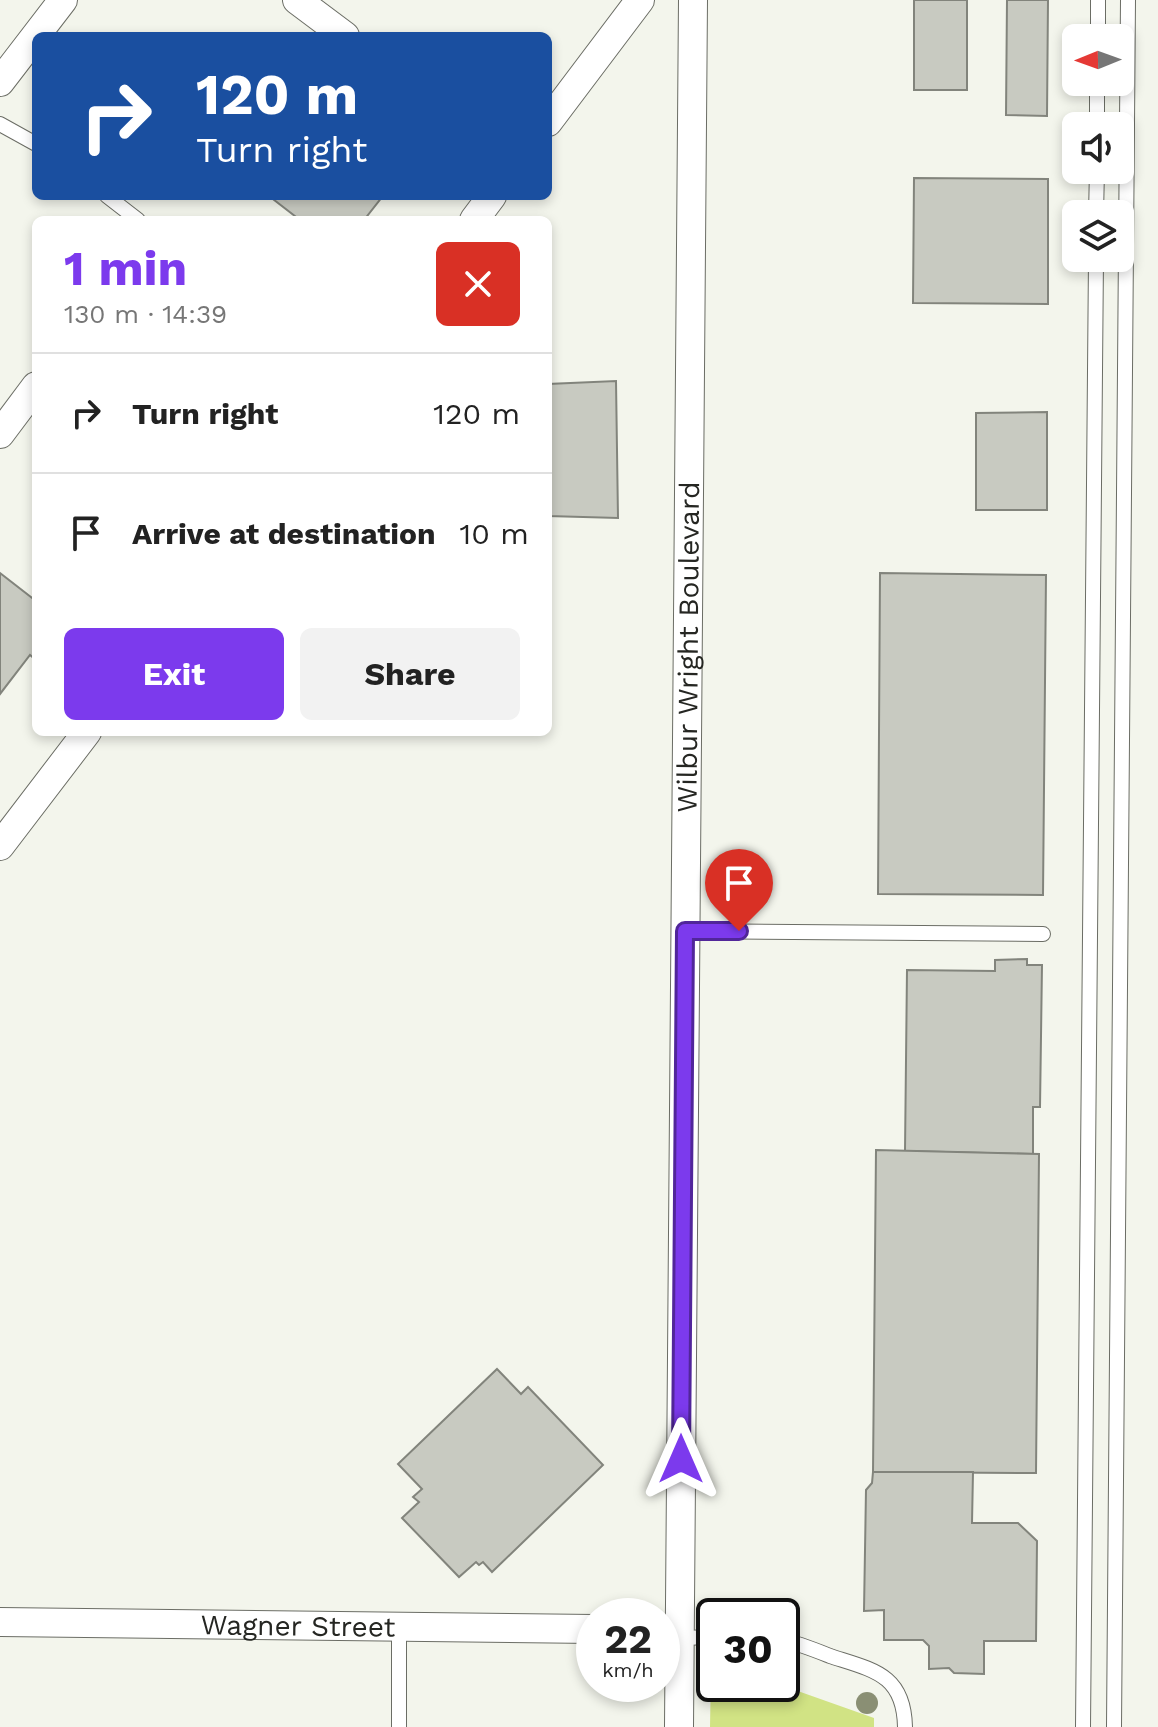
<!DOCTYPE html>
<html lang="en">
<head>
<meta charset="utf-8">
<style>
  :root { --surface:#fff; --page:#f2f2f2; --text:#222; --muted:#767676; --line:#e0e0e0; --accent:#7c3aed }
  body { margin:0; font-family:"Work Sans",sans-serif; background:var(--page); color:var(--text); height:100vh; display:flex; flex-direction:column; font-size:30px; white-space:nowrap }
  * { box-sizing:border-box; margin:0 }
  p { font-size:26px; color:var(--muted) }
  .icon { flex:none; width:44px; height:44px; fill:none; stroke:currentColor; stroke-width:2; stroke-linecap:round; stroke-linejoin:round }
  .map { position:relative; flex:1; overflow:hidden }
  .details { position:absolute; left:32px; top:216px; width:520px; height:520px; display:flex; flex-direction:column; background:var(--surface); border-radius:12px; box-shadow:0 4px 12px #0003 }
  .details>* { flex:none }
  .guide { position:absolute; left:32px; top:32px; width:520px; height:168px; border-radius:12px; box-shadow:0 4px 12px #0003; background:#1a4fa0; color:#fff; overflow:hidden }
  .needle { width:52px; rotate:269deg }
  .tools { position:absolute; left:1062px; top:24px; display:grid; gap:16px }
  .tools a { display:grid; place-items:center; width:72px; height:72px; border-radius:12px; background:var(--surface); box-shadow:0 4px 12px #0003; font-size:40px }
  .speed { position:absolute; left:576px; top:1598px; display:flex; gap:16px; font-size:40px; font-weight:700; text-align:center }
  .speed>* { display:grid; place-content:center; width:104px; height:104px; border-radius:50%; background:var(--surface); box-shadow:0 4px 12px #0003; line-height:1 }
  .speed small { font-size:20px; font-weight:400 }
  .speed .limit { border:4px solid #111; border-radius:12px; background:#fff; color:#111 }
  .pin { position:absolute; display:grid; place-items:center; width:68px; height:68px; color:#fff; margin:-82px -34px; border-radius:50% 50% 50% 0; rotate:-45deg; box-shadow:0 0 8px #0007 }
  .pin .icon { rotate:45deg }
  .me { position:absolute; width:88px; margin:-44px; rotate:0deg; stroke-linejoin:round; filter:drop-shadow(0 0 6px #0008) }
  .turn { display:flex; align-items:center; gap:28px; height:168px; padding:0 32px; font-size:36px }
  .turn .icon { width:104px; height:104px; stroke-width:2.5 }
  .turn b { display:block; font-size:56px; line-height:68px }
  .round { display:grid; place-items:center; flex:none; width:84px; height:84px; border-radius:12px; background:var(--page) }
  .summary { display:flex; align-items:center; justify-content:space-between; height:136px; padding:0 32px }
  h1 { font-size:48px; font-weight:700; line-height:60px; color:var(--accent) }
  .action { display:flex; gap:16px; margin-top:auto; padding:16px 32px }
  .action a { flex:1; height:92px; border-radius:12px; background:var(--accent); color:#fff; font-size:32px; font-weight:700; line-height:92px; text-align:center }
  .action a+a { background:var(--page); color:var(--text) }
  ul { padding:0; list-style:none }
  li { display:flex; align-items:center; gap:24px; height:120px; padding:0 32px; border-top:2px solid var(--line) }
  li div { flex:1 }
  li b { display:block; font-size:30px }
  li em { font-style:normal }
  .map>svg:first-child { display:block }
  .green { fill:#d1e384 }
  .building { fill:#c8cac1; stroke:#82847c; stroke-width:2 }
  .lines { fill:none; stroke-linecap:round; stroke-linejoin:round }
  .lane-casing { stroke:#6b6d65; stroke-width:16 }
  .street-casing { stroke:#6b6d65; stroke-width:30 }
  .lane { stroke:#fff; stroke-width:14 }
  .street { stroke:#fff; stroke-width:28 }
  .tree { fill:#8a8f74 }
  .route-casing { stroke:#51269a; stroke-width:20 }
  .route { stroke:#7c3aed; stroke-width:14 }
  .labels { text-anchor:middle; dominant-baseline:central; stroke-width:6; stroke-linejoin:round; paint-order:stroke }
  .street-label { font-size:28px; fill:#252622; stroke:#f3f5ec }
</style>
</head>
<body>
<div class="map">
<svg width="1158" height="1727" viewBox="0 0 1158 1727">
  <rect width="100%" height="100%" fill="#f3f5ec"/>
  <!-- green -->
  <path class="green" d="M714 1663V1684H778L874 1718V1727H710L711 1672Z"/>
  <!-- building -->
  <g class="building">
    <rect x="914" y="0" width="53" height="90"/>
    <path d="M1007 0H1048L1047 116 1006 115Z"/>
    <path d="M914 178 1048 179V304L913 303Z"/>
    <path d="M269 196H380L382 197 364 220H300Z"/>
    <path d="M616 381 618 518 548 516V384Z"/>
    <path d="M1047 412V510H976V413Z"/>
    <path d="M0 573 36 601V660L30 655 0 694Z"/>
    <path d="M880 573 1046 575 1043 895 878 894Z"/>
    <path d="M1027 959V965H1042L1040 1107H1033V1154L905 1151 907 970 995 971V960Z"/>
    <path d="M876 1150 1039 1154 1036 1473 873 1472Z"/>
    <path d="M497 1369 521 1394 528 1387 603 1465 492 1572 483 1562 479 1565 476 1562 459 1577 402 1518 419 1502 413 1497 422 1489 398 1464Z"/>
    <path d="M873 1472H973L972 1523H1018L1037 1541 1036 1641H984V1674L954 1673 949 1668 929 1669V1646L923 1640H884V1610L864 1611 866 1490 872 1483Z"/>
  </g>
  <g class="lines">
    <!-- lane casing -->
    <g class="lane-casing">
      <g id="lane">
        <path d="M1098 38V0"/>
        <path d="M0 124 36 144"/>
        <path d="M1097 126V82"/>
        <path d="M107 196 138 220"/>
        <path d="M1096 214 1097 170"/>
        <path d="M685 931 1043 934"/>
        <path d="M680 1638 714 1637"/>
        <path d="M782 1640C798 1643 815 1650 830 1656 873 1670 904 1674 905 1727"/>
        <path d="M399 1727V1627"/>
        <path d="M1083 1727 1096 258"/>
        <path d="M1114 1727 1128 0"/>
      </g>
    </g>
    <!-- street casing -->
    <g class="street-casing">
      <g id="street">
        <path d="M297 0 345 36"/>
        <path d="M0 82 63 0"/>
        <path d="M548 122 640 0"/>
        <path d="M474 220 492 196"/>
        <path d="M0 434 36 386"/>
        <path d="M0 846 87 732"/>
        <path id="s1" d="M0 1622 594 1629"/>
        <path id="s2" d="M679 1727 693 0"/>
      </g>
    </g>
    <!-- lane -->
    <use href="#lane" class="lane"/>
    <!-- street -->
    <use href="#street" class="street"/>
  </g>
  <!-- trees -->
  <circle class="tree" cx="867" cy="1703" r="11"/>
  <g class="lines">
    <!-- route casing -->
    <g class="route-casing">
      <path id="route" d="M681 1459 685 931H739"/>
    </g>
    <!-- route -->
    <use href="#route" class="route"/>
  </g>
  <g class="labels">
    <!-- street labels -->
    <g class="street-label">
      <text stroke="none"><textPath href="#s2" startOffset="1080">Wilbur Wright Boulevard</textPath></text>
      <text stroke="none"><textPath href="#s1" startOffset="298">Wagner Street</textPath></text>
    </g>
  </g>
</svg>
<div class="tools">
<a><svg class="needle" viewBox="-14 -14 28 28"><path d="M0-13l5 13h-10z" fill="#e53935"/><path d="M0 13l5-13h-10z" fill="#767676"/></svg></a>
<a><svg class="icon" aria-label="sound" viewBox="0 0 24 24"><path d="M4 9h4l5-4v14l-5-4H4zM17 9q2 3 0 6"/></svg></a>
<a><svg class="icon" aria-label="layers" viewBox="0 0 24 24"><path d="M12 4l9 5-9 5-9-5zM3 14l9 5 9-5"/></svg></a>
</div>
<div class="speed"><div>22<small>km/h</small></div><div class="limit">30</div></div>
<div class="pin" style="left:739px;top:931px;background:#d93025"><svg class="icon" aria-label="arrive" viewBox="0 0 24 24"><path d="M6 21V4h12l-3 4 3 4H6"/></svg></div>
<svg class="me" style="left:681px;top:1459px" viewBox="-20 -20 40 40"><path d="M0-17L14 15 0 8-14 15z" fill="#7c3aed" stroke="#fff" stroke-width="4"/></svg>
<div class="guide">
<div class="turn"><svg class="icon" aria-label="right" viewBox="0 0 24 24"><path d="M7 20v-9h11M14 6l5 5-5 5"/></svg><div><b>120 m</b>Turn right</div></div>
</div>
<section class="details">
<div class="summary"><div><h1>1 min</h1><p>130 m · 14:39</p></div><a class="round" style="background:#d93025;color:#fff"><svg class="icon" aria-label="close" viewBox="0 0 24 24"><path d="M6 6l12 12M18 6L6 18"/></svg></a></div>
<ul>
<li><svg class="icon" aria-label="right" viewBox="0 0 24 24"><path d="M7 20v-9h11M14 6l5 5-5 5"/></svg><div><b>Turn right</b></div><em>120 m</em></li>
<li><svg class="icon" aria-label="arrive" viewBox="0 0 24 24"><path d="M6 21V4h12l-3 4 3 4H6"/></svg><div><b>Arrive at destination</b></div><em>10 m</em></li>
</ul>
<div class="action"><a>Exit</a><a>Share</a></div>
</section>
</div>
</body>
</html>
